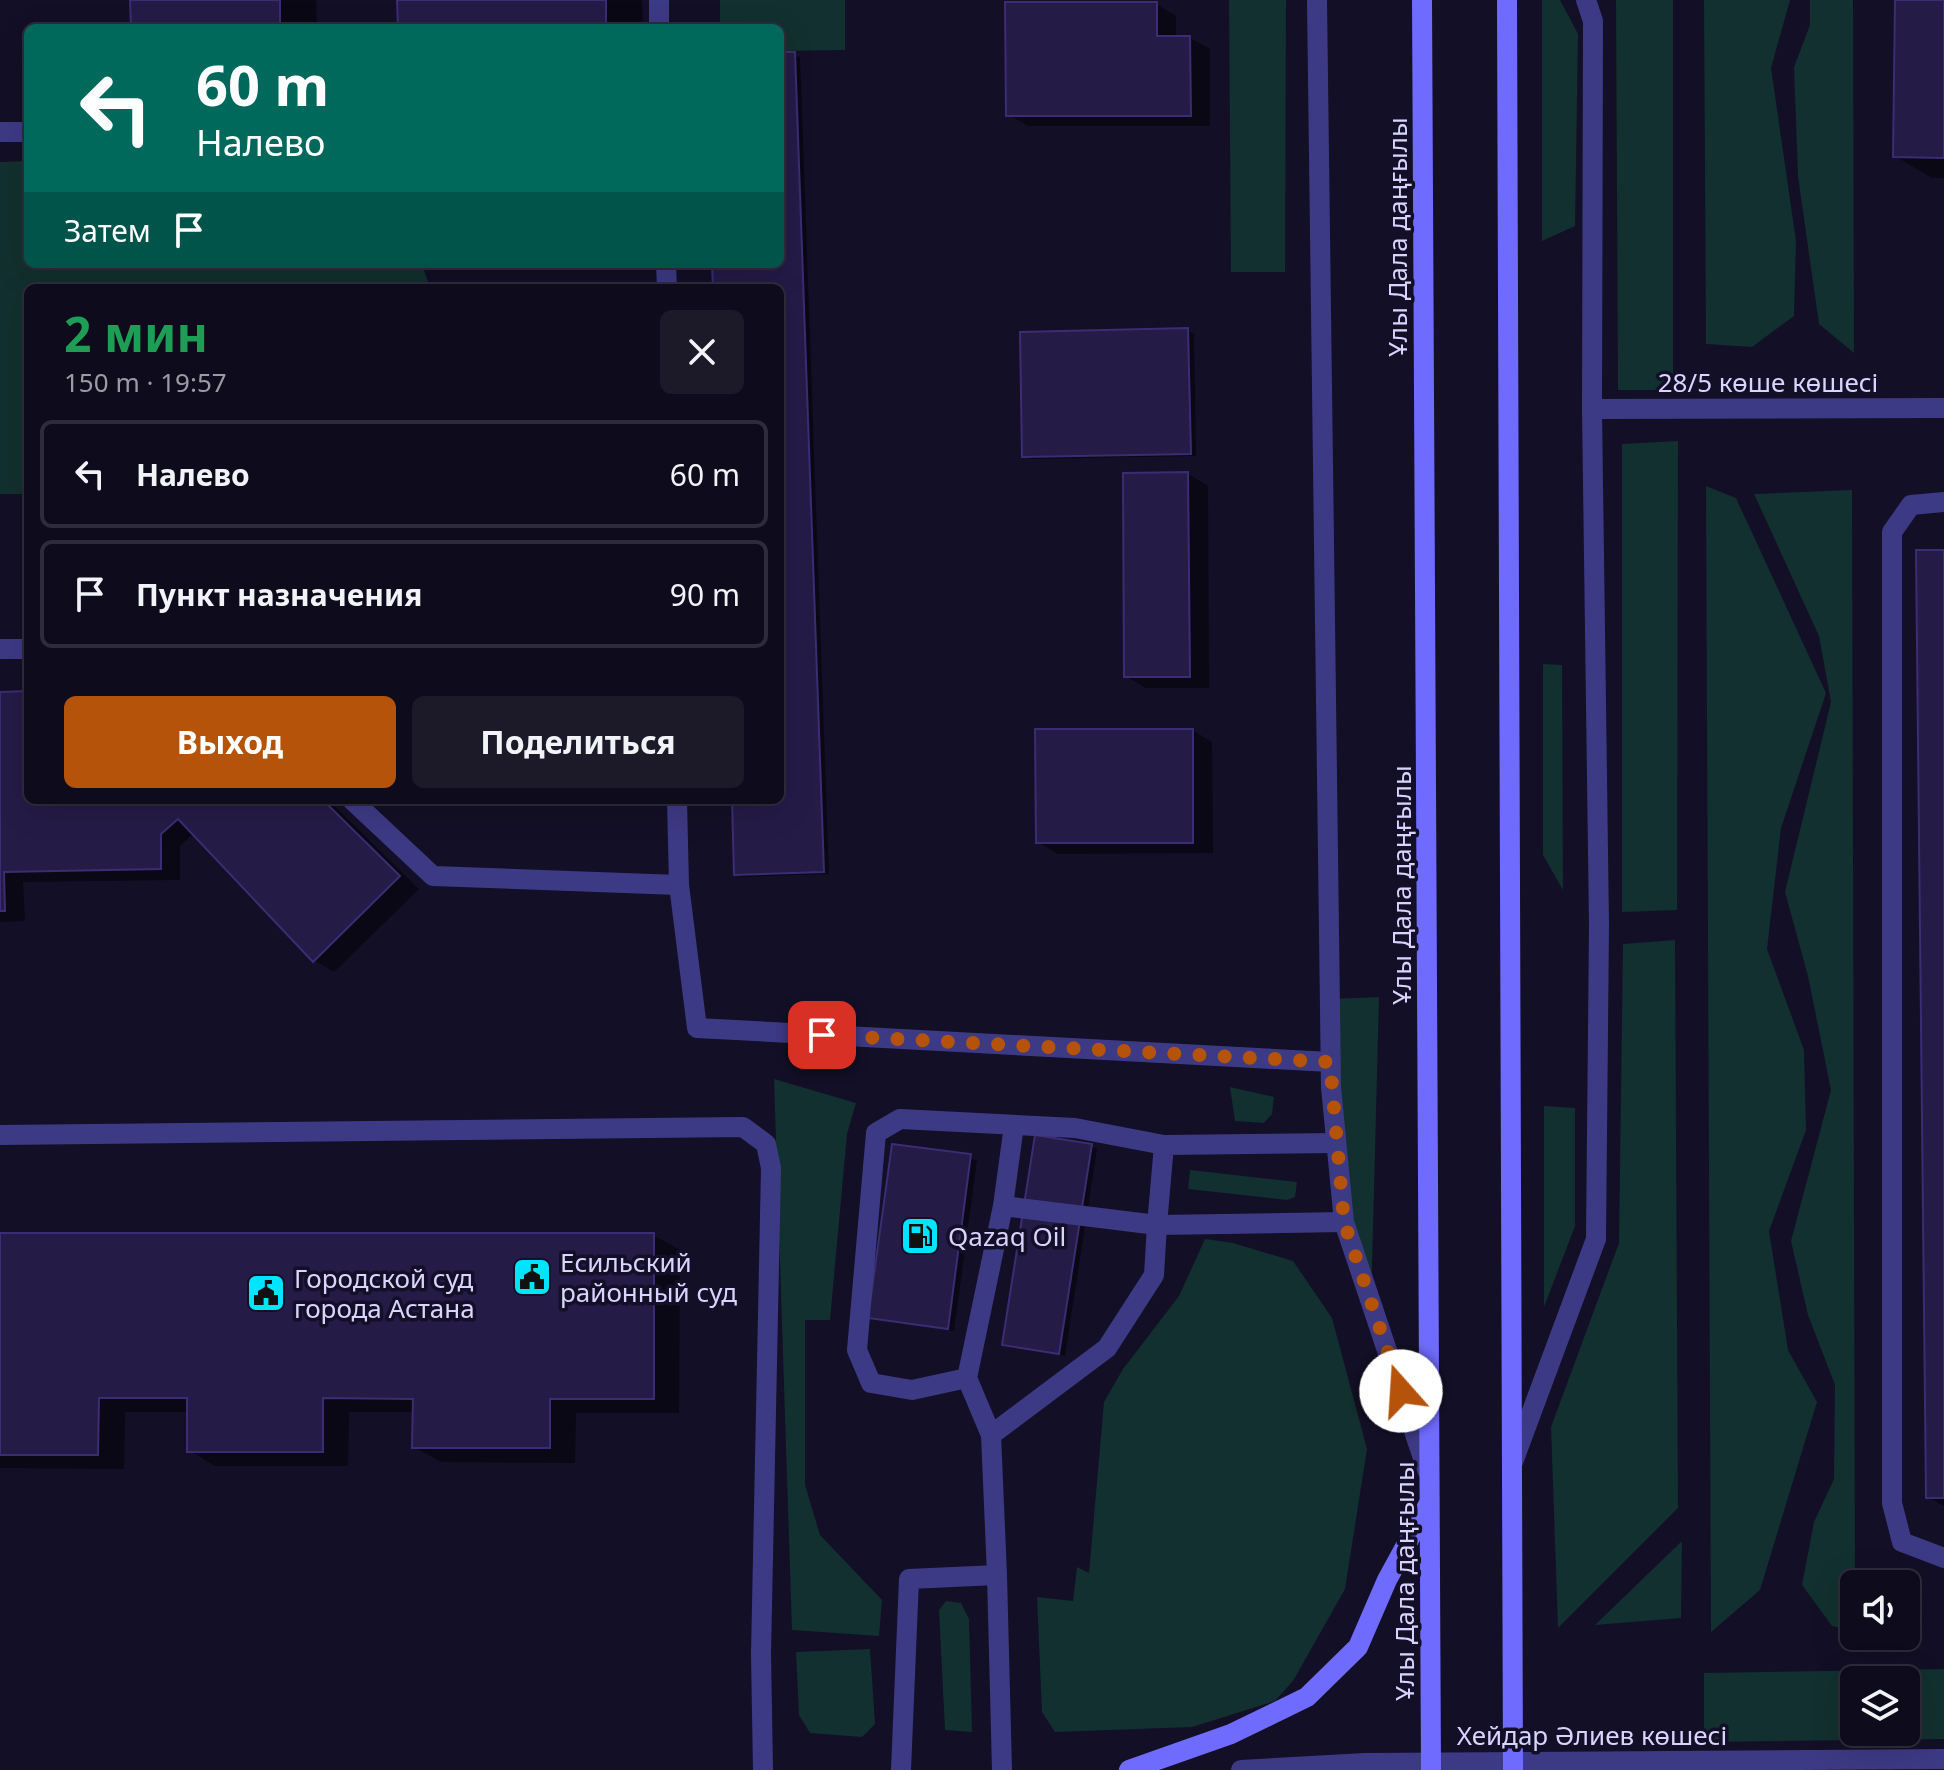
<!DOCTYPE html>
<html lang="ru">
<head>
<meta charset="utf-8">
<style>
  :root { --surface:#0e0b1c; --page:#1c1929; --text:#f1f3f6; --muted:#9b9ba3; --line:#2e2b3b; --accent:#b45309 }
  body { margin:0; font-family:"Noto Sans",sans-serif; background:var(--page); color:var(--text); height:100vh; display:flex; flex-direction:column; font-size:30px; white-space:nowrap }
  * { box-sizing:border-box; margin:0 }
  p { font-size:26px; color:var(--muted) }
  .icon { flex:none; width:44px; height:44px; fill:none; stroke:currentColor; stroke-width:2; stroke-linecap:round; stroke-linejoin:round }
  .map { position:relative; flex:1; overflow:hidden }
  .details { position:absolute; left:24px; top:284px; width:760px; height:520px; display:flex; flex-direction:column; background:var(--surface); border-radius:12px; box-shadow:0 8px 32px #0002,0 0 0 2px var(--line) }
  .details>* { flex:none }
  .top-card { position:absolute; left:24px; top:24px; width:760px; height:244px; border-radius:12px; box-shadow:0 8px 32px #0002,0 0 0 2px var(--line); background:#00695c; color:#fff; overflow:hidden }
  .controls { position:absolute; left:1840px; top:1570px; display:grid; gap:16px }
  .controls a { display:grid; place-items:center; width:80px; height:80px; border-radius:12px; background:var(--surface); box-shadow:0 8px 32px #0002,0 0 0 2px var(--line); font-size:40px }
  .pin { position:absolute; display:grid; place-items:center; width:68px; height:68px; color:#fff; margin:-34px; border-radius:16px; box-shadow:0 4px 12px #0006 }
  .me { position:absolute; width:88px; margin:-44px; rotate:341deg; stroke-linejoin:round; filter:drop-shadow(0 0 6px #0008) }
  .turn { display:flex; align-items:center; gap:28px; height:168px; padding:0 40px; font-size:36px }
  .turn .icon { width:104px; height:104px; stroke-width:2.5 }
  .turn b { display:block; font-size:56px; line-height:68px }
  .then { display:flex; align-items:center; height:76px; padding:0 40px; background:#0003; gap:16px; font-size:30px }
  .round { display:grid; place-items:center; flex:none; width:84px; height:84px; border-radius:12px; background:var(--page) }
  .summary { display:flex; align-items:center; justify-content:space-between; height:136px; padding:0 40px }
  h1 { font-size:48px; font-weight:700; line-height:60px; color:#1e9e55 }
  .cta { display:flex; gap:16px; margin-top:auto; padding:16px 40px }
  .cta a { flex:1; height:92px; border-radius:12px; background:var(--accent); color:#fff; font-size:32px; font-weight:700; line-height:92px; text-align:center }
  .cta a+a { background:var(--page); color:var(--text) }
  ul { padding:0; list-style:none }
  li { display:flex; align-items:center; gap:24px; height:108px; margin:0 16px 12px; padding:0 24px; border:4px solid var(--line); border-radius:12px }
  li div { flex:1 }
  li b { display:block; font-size:30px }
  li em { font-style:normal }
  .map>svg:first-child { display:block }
  .green { fill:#12302f; fill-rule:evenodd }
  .shadow { fill:#0007 }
  .building { fill:#241b47; stroke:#3b2d73; stroke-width:2 }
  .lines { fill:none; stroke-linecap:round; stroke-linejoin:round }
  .service { stroke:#3d3a85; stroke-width:20 }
  .minor { stroke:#3d3a85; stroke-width:20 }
  .tertiary { stroke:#3d3a85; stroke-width:20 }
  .secondary { stroke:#6f6bff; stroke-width:20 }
  .route { stroke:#b45309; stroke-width:14; stroke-dasharray:0 25.2 }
  .labels { text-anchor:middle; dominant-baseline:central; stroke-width:7; stroke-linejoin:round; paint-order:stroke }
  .street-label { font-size:26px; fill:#d9d4ff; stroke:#130f26 }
  .poi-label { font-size:26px; fill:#d9d4ff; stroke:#130f26; text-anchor:start }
</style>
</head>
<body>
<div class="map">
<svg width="1944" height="1770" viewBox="0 0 1944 1770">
  <rect width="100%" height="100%" fill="#130f26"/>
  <!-- green -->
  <g class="green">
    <path d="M720 0H845V50L780 51V28H720Z"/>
    <path d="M1229 0H1286L1285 272H1231Z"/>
    <path d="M1542 0H1560L1578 34 1575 226 1542 241Z"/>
    <path d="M1616 0H1673V390H1618Z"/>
    <path d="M1704 0H1790L1771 68 1796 241 1794 316 1752 347 1706 344Z"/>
    <path d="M1810 0H1853L1854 353 1819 324 1798 176 1794 67 1810 25Z"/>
    <path d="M28 161V264H422L430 288H28V494H0V162Z"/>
    <path d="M1678 441 1677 910 1622 912V444Z"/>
    <path d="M1706 486 1736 498 1826 693 1781 828 1767 949 1804 1050 1806 1130 1769 1231 1788 1350 1817 1402 1760 1590 1711 1632Z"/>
    <path d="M1852 490 1855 1584 1854 1631 1832 1626 1802 1585 1814 1522 1834 1479 1835 1385 1808 1315 1791 1241 1831 1090 1808 976 1785 892 1831 702 1819 636 1754 494Z"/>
    <path d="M1543 664 1562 665 1563 890 1543 855Z"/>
    <path d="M1675 940 1678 1508 1558 1628 1551 1427 1619 1243 1623 944Z"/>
    <path d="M1379 997 1371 1304 1344 1222 1330 999Z"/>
    <path d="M774 1079 856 1103 847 1134 830 1320H805V1485L820 1535 882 1600 879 1636 792 1630Z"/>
    <path d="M1230 1087 1274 1097 1272 1114 1264 1123 1235 1121Z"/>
    <path d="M1544 1106 1575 1108V1226L1544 1307Z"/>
    <path d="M1190 1170 1297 1182 1295 1197 1287 1200 1188 1189Z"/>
    <path d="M1205 1239 1233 1243 1293 1261 1332 1318 1367 1449 1345 1589 1293 1681 1275 1701 1192 1727 1055 1732 1042 1712 1037 1597 1073 1601 1077 1567 1089 1573 1104 1402 1123 1369 1179 1296Z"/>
    <path d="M1682 1540 1681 1618 1595 1625 1682 1541Z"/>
    <path d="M946 1601 961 1603 969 1619 972 1732 945 1730 939 1610Z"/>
    <path d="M870 1649 875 1724 862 1737 810 1733 799 1715 796 1652Z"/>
    <path d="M1944 1669V1739L1704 1742V1673ZM1854 1680H1906V1732H1854Z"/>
  </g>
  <!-- shadow -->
  <g class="shadow">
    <path d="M132 0H316L317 28H133Z"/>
    <path d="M399 0H642L643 28H400Z"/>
    <path d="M1897 0H1944V178H1932L1895 156Z"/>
    <path d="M1156 4 1176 16V38H1190L1210 49V126H1028L1008 114Z"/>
    <path d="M780 54 800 57 829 874 742 877 736 874 734 800H780V288H715L714 264H780Z"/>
    <path d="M1188 331 1194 334 1196 456 1030 459 1024 456Z"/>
    <path d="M1188 474 1208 486 1209 688H1146L1126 676Z"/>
    <path d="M1944 552V1506L1928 1497Z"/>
    <path d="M28 693V800H328L419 889 334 972 314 960 194 833 180 846V880L23 882 25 921 0 922V694Z"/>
    <path d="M1192 730 1212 742 1213 853 1058 854 1038 842Z"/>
    <path d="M894 1146 977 1160 954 1331 870 1317Z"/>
    <path d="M1091 1146 1097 1149 1065 1356 1010 1347 1005 1344Z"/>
    <path d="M0 1235H653L680 1250 679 1413H576L575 1463 441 1462 414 1447 415 1412H349L348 1466H215L189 1450V1412H125L124 1469 0 1468Z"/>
  </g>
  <!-- building -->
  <g class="building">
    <path d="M130 0H280V28H131Z"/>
    <path d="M397 0H606V28H398Z"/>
    <path d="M1895 0H1944V158L1893 157Z"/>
    <path d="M1005 2H1157V36H1190L1191 116H1006Z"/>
    <path d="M780 52H795L824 872 734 875 732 800H780V288H713L712 264H780Z"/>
    <path d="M1188 328 1191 454 1022 457 1020 332Z"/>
    <path d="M1188 472 1190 677H1124L1123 473Z"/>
    <path d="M1916 550H1944V1498H1926Z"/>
    <path d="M28 691V800H323L400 876 313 962 178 819 161 834V869L4 872 5 911H0V692Z"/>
    <path d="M1035 729H1193V843H1036Z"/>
    <path d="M1035 1135 1092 1144 1059 1354 1002 1345Z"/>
    <path d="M892 1144 971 1154 948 1329 868 1318Z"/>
    <path d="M0 1233H654V1399H550V1448H412L413 1399 323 1398V1452H187V1398H99L98 1455H0Z"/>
  </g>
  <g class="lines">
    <!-- service -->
    <g class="service">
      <path d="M1317 0 1331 1087 1344 1222 1427 1470"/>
      <path d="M659 28V0"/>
      <path d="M0 132H28"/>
      <path d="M666 264 667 288"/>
      <path d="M1944 502 1911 505 1892 532V1503L1902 1542 1944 1558"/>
      <path d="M0 649H28"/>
      <path d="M352 800 433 876 679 885"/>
      <path d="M677 800 679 885 697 1028 1330 1062"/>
      <path d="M0 1135 743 1127 766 1144 771 1168 761 1654 763 1770"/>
      <path d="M1336 1143 1164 1145 1157 1225 1344 1222"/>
      <path d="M1003 1206 1014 1125"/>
      <path d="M967 1378 912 1390 871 1383 857 1350 876 1133 900 1119 1075 1128 1164 1145"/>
      <path d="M991 1435 967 1378 1003 1206 1157 1225 1154 1275 1107 1348 991 1435 997 1575"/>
      <path d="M901 1770 909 1579 997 1575 1002 1770"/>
    </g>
    <!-- minor -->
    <g class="minor">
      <path d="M1592 409 1944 408"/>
      <path d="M1513 1462 1596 1239 1599 925 1592 409 1593 21 1586 0"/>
    </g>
    <!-- tertiary -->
    <path class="tertiary" d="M1241 1770 1365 1763 1944 1759"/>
    <!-- secondary -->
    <g class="secondary">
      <path d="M1422 0 1431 1770"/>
      <path d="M1507 0 1513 1770"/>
      <path d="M1129 1770 1231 1734 1307 1697 1358 1647 1387 1580 1428 1505"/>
    </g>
  </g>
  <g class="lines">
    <!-- route -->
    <path class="route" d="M822 1035 1330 1062 1344 1222 1401 1391"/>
  </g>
  <!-- icons -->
  <defs>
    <g id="fuel-square" transform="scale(2)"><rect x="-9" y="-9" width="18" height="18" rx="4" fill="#00e5ff" stroke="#130f26"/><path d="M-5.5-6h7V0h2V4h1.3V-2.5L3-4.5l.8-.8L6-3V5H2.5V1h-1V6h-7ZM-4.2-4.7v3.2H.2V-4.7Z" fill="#111"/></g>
    <g id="civic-square" transform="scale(2)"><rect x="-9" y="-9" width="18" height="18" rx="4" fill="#00e5ff" stroke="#130f26"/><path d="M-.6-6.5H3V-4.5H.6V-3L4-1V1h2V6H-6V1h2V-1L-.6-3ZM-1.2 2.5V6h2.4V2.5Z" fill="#111"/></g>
  </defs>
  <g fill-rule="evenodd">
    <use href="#fuel-square" x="920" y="1236"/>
    <use href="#civic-square" x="532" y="1277"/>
    <use href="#civic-square" x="266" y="1293"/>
  </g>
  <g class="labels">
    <!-- street labels -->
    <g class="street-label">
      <text transform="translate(1397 237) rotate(-90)">Ұлы Дала даңғылы</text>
      <text x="1768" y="382">28/5 көше көшесі</text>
      <text transform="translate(1401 885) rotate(-90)">Ұлы Дала даңғылы</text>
      <text transform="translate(1404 1581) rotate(-90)">Ұлы Дала даңғылы</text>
      <text x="1592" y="1735">Хейдар Әлиев көшесі</text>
    </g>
    <!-- poi labels -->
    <g class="poi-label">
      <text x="948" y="1236">Qazaq Oil</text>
      <text x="560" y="1262">Есильский<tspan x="560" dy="30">районный суд</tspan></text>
      <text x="294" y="1278">Городской суд<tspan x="294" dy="30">города Астана</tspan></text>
    </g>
  </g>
</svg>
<div class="controls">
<a><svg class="icon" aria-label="sound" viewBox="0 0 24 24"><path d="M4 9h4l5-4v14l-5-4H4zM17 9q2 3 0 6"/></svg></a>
<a><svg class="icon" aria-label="layers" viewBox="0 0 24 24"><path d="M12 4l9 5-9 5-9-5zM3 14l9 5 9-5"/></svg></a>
</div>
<div class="pin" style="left:822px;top:1035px;background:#d93025"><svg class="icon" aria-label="arrive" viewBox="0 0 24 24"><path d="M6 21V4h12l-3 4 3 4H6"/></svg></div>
<svg class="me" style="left:1401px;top:1391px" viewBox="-20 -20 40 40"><circle r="19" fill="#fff"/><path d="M0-13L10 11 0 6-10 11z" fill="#b45309"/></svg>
<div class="top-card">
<div class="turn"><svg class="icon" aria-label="left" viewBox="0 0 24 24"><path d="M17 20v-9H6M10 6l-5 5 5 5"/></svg><div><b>60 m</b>Налево</div></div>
<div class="then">Затем<svg class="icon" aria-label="arrive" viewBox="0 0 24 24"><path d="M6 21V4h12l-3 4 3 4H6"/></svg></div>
</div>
<section class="details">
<div class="summary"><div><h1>2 мин</h1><p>150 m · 19:57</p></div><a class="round"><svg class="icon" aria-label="close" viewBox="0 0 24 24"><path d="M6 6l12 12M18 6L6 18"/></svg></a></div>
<ul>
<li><svg class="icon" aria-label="left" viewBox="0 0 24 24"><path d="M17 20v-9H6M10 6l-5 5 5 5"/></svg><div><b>Налево</b></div><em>60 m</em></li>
<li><svg class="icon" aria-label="arrive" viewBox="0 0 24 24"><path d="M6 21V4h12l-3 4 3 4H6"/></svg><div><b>Пункт назначения</b></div><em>90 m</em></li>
</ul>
<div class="cta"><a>Выход</a><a>Поделиться</a></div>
</section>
</div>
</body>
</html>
